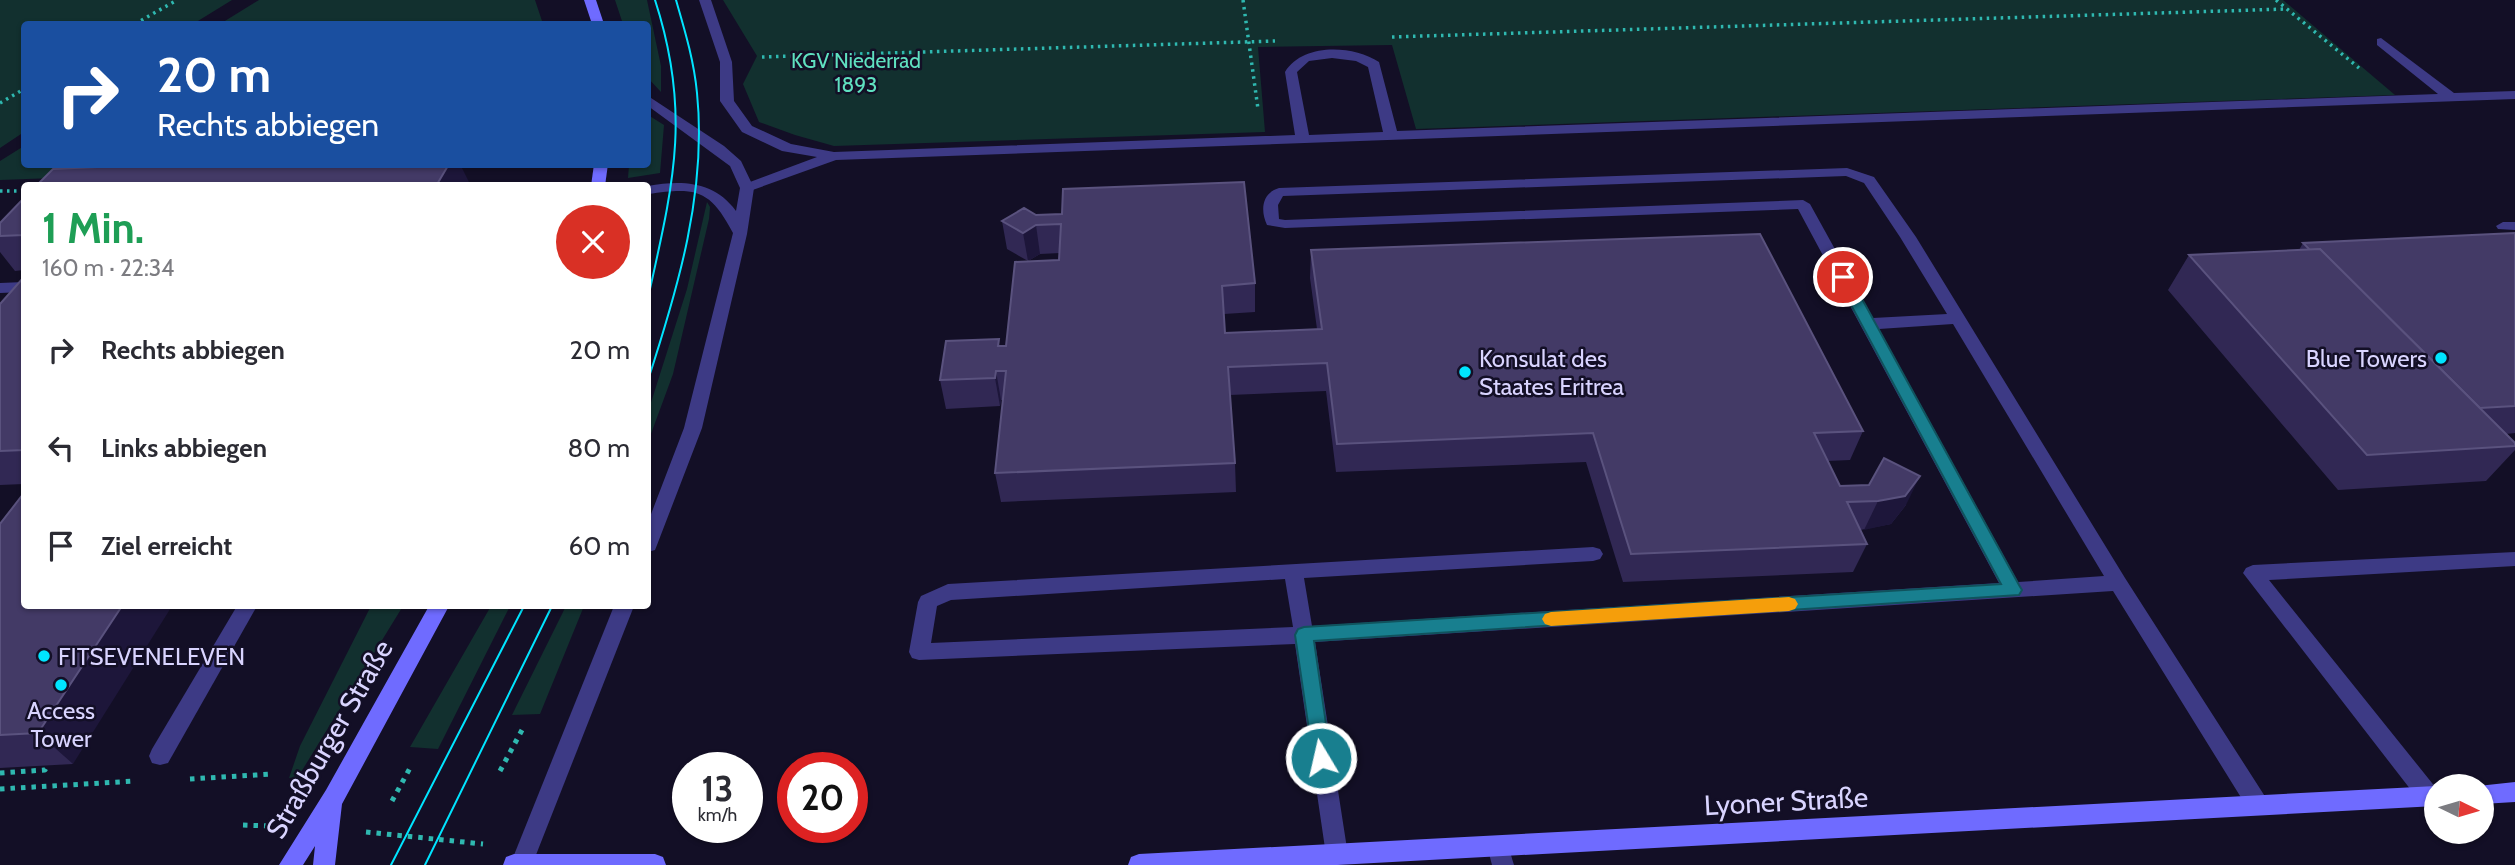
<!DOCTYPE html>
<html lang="de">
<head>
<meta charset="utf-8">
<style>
  :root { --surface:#fff; --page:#f2f2f3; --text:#2b2b33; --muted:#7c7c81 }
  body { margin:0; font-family:Cabin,sans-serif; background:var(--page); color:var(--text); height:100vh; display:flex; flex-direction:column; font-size:26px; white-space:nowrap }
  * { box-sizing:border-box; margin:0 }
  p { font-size:23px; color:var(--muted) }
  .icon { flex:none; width:38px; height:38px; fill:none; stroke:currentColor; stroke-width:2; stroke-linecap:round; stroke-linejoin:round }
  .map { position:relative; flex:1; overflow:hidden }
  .panel { position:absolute; left:21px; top:182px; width:630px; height:427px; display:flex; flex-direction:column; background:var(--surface); border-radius:7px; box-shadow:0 2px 5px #0004 }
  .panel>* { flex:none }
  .hud { position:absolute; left:21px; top:21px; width:630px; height:147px; border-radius:7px; box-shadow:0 2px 5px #0004; background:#1a4fa0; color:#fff; overflow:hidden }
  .needle { width:46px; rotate:95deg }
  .tools { position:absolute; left:2424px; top:774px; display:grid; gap:14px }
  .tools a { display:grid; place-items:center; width:70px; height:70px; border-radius:50%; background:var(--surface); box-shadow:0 2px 5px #0004; font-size:35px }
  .speed { position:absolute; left:672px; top:752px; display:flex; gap:14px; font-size:35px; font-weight:700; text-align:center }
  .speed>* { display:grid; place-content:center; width:91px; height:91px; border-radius:50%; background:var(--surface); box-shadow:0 2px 5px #0004; line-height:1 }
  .speed small { font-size:18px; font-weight:400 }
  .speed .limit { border:10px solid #d22; background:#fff; color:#111 }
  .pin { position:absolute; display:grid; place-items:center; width:60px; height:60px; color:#fff; margin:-30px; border:4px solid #fff; border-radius:50%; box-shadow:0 2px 7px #0007 }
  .me { position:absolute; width:77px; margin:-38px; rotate:351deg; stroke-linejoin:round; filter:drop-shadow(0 0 5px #0008) }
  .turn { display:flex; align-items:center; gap:24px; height:147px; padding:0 21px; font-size:32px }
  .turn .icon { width:91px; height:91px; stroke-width:2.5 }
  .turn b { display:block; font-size:49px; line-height:60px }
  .round { display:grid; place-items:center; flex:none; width:74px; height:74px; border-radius:37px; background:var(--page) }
  .summary { display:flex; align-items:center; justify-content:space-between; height:119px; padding:0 21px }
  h1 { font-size:42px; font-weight:800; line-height:52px; color:#1e9e55 }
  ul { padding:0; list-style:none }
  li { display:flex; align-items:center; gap:21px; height:98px; padding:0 21px }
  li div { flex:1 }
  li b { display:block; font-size:26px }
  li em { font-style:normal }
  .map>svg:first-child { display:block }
  .green { fill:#12302f }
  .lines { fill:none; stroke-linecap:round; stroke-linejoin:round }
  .path-far1 { stroke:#2fb8b0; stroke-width:3.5; stroke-dasharray:2.5 4.5; stroke-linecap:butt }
  .path { stroke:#2fb8b0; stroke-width:5; stroke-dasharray:4.5 6; stroke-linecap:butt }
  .service { fill:#3d3a85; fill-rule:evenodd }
  .minor { fill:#3d3a85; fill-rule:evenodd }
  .secondary { fill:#6f6bff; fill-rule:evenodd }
  .tram { stroke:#00e5ff; stroke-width:2 }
  .wall { fill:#312854 }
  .shaded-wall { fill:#1d163a }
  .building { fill:#433a66; stroke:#5a527e; stroke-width:2 }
  .route { fill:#187f8f; stroke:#10535d; stroke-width:2 }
  .slow { fill:#f59e0b }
  .poi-dot { fill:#00e5ff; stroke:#130f26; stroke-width:2.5 }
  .labels { text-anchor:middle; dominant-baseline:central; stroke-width:5; stroke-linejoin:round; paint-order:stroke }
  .far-park-label { font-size:21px; fill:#5fe0c0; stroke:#130f26 }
  .poi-label { font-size:24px; fill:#d9d4ff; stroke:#130f26; text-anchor:start }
  .near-street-label { font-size:28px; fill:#d9d4ff; stroke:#130f26 }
</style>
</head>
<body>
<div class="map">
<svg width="2515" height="865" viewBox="0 0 2515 865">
  <rect width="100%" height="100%" fill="#130f26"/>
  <!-- green -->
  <g class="green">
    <path d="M0 0H232L193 24H24V132L0 148Z"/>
    <path d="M259 0H535L543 24H220Z"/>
    <path d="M615 0H647L661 66V92L648 78V24H623Z"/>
    <path d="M723 0H2283L2395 95 1416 129 1392 45 1258 47 1265 132 834 146 795 135 759 122 743 84 757 56Z"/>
    <path d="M648 115 664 125 660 173 628 178 629 165 648 164Z"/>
    <path d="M24 146V164L402 165 0 180V161Z"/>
    <path d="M707 202 710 207 709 219 673 374 648 442V412L687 289Z"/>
    <path d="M371 606H403L298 777 289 778 300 746Z"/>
    <path d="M491 606H510L438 749 410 747Z"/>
    <path d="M566 606H584L540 714 512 715Z"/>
  </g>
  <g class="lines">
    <!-- path-far1 -->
    <g class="path-far1">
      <path d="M1243 0 1258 109"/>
      <path d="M2276 0 2359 68"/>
      <path d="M135 24 177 0"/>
      <path d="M1392 37 2286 9"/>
      <path d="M762 57 1275 41"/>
      <path d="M0 103 24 89"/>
      <path d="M0 191H24"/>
    </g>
    <!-- path -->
    <g class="path">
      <path d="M500 771 522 730"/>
      <path d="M0 773 45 770 48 765"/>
      <path d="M190 779 272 774"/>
      <path d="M0 789 135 781"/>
      <path d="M392 801 410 768"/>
      <path d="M243 825 270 826"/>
      <path d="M366 832 483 844"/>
    </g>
    <!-- service -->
    <g class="service">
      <path d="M699 0H711L732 62 734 101 752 126 791 144 834 152 1295 135 1285 72C1303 43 1352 45 1379 62L1397 131 2438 94 2377 45V39L2381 38 2454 93 2515 91V99L836 160 747 192 742 191 740 188 742 185 817 157 782 151 742 132 720 101V62ZM1332 58 1356 61 1368 67 1383 132 1309 135 1297 72 1309 61Z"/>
      <path d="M1847 168 1874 177 1916 237 2125 578 2266 798 2269 805 2266 812 2258 815 2250 812 2113 591 1315 642 1348 855 1345 862 1338 865 1329 862 1326 855 1295 644 919 660 912 658 909 652 918 602 921 596 948 584 1593 547 1600 549 1603 554 1600 559 1593 561 1304 578 1312 626 1999 583 1798 209 1285 228 1267 225C1260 210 1262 193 1279 188ZM1846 176 1864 183 1900 237 1947 314 1873 318 1810 204 1803 200 1285 220 1279 219 1278 205 1283 196ZM1953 324 2104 576 2018 582 1879 329ZM1285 579 1293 627 931 643 937 606 951 600Z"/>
      <path d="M2503 222H2515V230L2498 229 2496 226Z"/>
      <path d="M24 282V292L0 293V283Z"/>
      <path d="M2515 552V566L2269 580 2436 788V803L2429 806 2421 803 2243 573 2246 568 2253 565Z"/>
      <path d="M237 606H257L168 763 160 765 152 763 149 756 152 749Z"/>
      <path d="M1498 836 1506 839 1514 865H1492L1487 846 1490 839Z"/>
    </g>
    <!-- minor -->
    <g class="minor">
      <path d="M648 96 724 146 741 161 754 188 747 234 702 428 657 545 655 550 648 552V522L684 428 733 233C710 189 696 187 648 194V186C682 180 714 181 736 211L740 188 730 166 648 106Z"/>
      <path d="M614 606H634L532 865H510Z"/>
    </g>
    <!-- secondary -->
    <g class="secondary">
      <path d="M584 0H596L604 24H592Z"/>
      <path d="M594 164H608L605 186H591Z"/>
      <path d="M429 606H449L342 804 335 865H313L315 846 303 865H279L326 790Z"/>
      <path d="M2515 782V802L2482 804V786H2478Z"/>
      <path d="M2436 786V806L1337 865H1128L1131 857 1139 854Z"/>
      <path d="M514 854H655L663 857 666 865H503L506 857Z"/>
    </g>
    <!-- tram -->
    <g class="tram">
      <path d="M648 298C673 185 692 114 655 0"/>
      <path d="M648 380C678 288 707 191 697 93 694 61 685 31 676 0"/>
      <path d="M391 865 524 606"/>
      <path d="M425 865 552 606"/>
    </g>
  </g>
  <!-- wall -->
  <g class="wall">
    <path d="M24 198V270L15 271 0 252V223Z"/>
    <path d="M1036 215 1255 283V312L1224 314 1225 333 1317 329 1310 278 1311 250 1863 431 1850 460 1827 461 1840 486 1906 505 1891 524 1860 530 1867 544 1853 572 1623 582 1586 462 1336 472 1326 391 1230 395 1235 463 1236 492 1001 502 995 473 1003 400H1001L1000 406 946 409 940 380 1000 346H1006L1059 260 1060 253 1040 254 1028 261 1007 249 1002 221Z"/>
    <path d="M2515 233V433L2506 434 2515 443V450L2486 481 2338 490 2168 290 2189 255 2299 250 2303 243Z"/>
    <path d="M24 277V484L0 485V304Z"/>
    <path d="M0 524 73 764 0 768Z"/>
  </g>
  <!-- shaded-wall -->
  <g class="shaded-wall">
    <path d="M449 164H460L471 186H436Z"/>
    <path d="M1036 225 1040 254 1028 261 1023 233Z"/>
    <path d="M996 371 1001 400 1000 406 995 378Z"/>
    <path d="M1920 476 1906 505 1891 524 1864 530 1878 501Z"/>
    <path d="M122 606H172L73 764 38 733Z"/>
  </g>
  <!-- building -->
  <g class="building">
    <path d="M164 164H449L436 186H36L53 169Z"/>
    <path d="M1244 182 1255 283 1222 286 1225 333 1322 329 1311 250 1760 234 1863 431 1814 433 1840 486 1869 485 1884 458 1920 476 1905 496 1878 501 1847 502 1867 544 1631 554 1593 433 1337 444 1327 363 1228 367 1235 463 995 473 1006 371H996L995 378 940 380 946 341 999 339 998 346H1006L1015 262 1059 260 1061 224 1036 225 1023 233 1002 221 1024 208 1036 215 1062 214 1063 189Z"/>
    <path d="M24 198V235L0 236V223Z"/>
    <path d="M2515 233V406L2480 408 2320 249 2310 250 2303 243Z"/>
    <path d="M2320 249 2515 443V446L2367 455 2189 255Z"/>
    <path d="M24 277V450L0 451V304Z"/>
    <path d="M24 493V606H122L38 733 0 735V524Z"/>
  </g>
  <!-- route -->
  <path class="route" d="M1843 273 1850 277 2019 585 2022 590 2019 595 1314 641 1331 758 1328 764 1321 766 1314 764 1295 635 1298 629 1304 627 2001 584 1836 277Z"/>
  <!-- slow -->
  <path class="slow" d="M1789 597 1795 599 1798 604 1795 609 1789 611 1551 626 1545 624 1542 619 1545 614 1551 612Z"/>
  <!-- markers -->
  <g class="poi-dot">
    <circle cx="2441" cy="358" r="7"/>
    <circle cx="1465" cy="372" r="7"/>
    <circle cx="44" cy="656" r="7"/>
    <circle cx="61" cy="685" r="7"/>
  </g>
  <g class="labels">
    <!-- far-park labels -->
    <g class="far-park-label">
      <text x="856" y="60">KGV Niederrad<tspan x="856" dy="24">1893</tspan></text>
    </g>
    <!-- poi labels -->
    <g class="poi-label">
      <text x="1479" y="358">Konsulat des<tspan x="1479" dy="28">Staates Eritrea</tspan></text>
      <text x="2427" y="358" text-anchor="end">Blue Towers</text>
      <text x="58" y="656">FITSEVENELEVEN</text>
      <text x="61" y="710" text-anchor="middle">Access<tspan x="61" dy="28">Tower</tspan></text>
    </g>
    <!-- near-street labels -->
    <g class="near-street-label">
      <text transform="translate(329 739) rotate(-60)">Straßburger Straße</text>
      <text transform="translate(1786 801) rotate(-3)">Lyoner Straße</text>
    </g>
  </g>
</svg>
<div class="tools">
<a><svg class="needle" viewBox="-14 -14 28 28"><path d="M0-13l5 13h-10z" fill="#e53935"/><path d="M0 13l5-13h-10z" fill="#7c7c81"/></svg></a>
</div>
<div class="speed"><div>13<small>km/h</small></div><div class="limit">20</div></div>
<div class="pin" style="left:1843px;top:277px;background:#d93025"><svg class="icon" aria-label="arrive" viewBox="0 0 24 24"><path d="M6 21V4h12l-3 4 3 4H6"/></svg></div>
<svg class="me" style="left:1321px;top:758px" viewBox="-20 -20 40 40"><circle r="17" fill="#187f8f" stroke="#fff" stroke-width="3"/><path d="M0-11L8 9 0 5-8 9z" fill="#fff"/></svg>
<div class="hud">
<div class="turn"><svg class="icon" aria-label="right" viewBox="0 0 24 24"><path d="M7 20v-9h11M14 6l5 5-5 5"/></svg><div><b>20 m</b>Rechts abbiegen</div></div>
</div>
<section class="panel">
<div class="summary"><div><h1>1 Min.</h1><p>160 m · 22:34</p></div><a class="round" style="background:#d93025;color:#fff"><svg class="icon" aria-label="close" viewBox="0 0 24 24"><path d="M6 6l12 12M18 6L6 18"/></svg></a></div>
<ul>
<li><svg class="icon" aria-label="right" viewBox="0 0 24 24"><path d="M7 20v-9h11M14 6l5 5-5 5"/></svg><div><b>Rechts abbiegen</b></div><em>20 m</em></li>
<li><svg class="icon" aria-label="left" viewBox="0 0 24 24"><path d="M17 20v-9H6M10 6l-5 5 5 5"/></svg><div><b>Links abbiegen</b></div><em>80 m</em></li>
<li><svg class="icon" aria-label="arrive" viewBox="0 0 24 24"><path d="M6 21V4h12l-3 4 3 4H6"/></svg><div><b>Ziel erreicht</b></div><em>60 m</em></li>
</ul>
</section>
</div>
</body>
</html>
